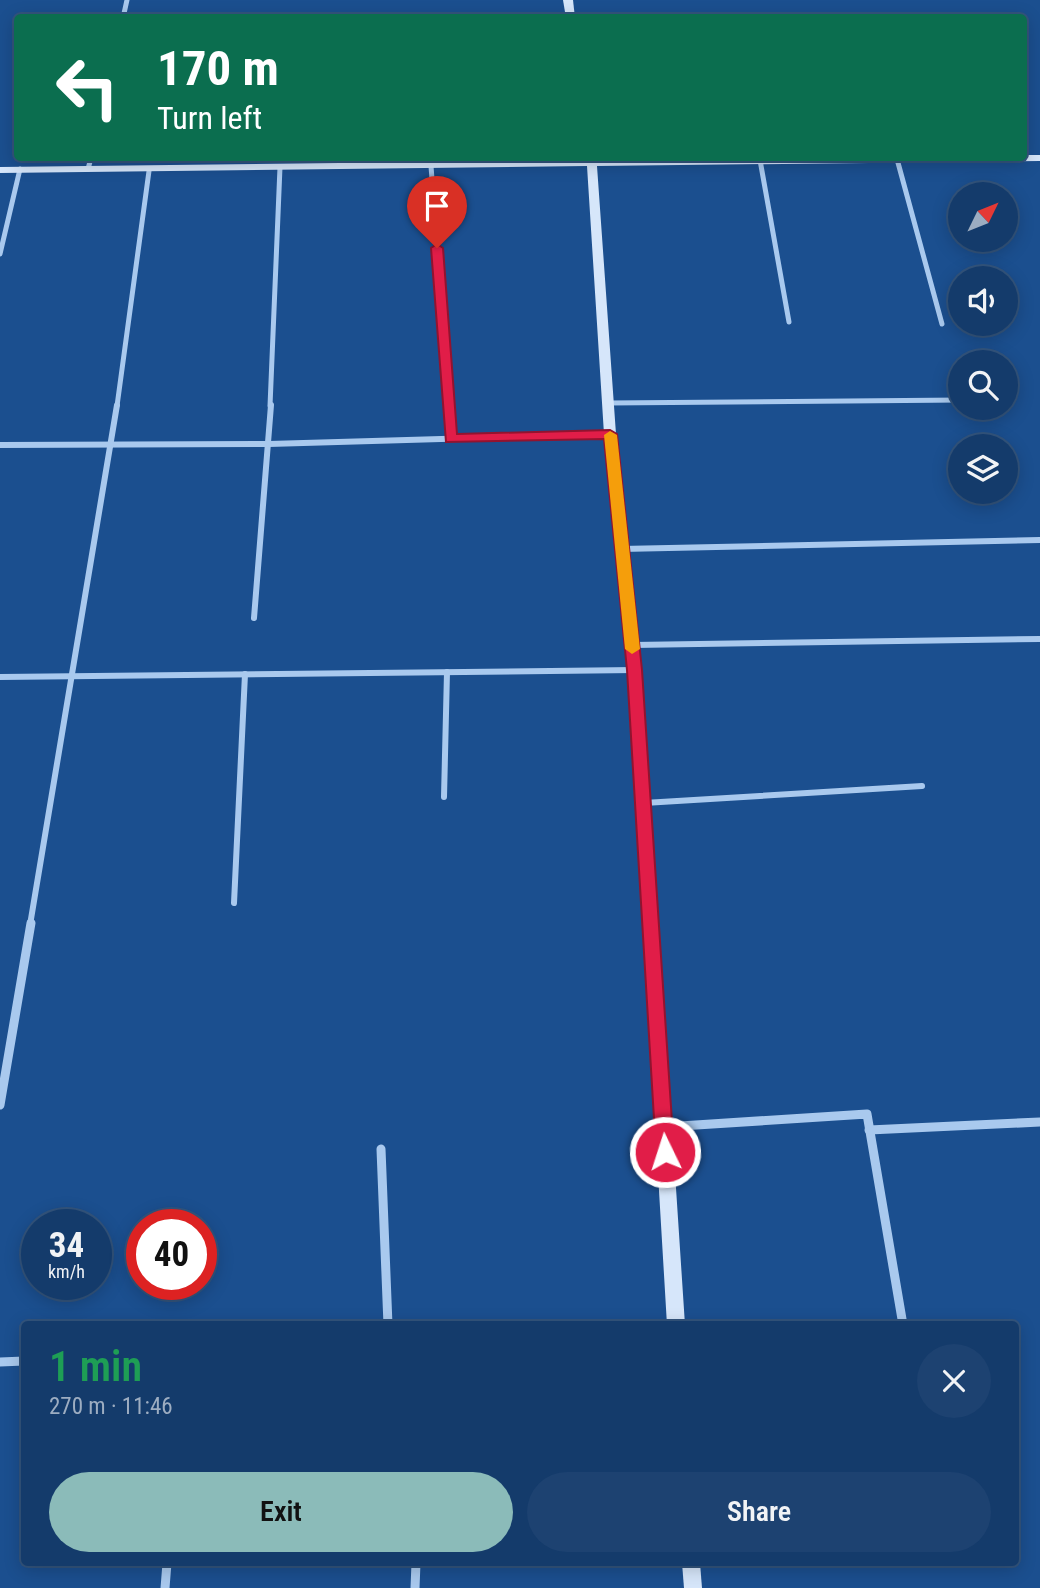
<!DOCTYPE html>
<html lang="en">
<head>
<meta charset="utf-8">
<style>
  :root { --surface:#143b6b; --page:#1d4271; --text:#f1f3f6; --muted:#9dadc1; --line:#33557e; --accent:#8bbbb9 }
  body { margin:0; font-family:"Roboto Condensed",sans-serif; background:var(--page); color:var(--text); height:100vh; display:flex; flex-direction:column; font-size:26px; white-space:nowrap }
  * { box-sizing:border-box; margin:0 }
  p { font-size:23px; color:var(--muted) }
  .icon { flex:none; width:38px; height:38px; fill:none; stroke:currentColor; stroke-width:2; stroke-linecap:round; stroke-linejoin:round }
  .map { position:relative; flex:1; overflow:hidden }
  .panel { position:absolute; left:21px; top:1321px; width:998px; height:245px; display:flex; flex-direction:column; background:var(--surface); border-radius:7px; box-shadow:0 4px 18px #0003,0 0 0 2px var(--line) }
  .panel>* { flex:none }
  .hud { position:absolute; left:14px; top:14px; width:1013px; height:147px; border-radius:7px; box-shadow:0 4px 18px #0003,0 0 0 2px var(--line); background:#0b6e4f; color:#fff; overflow:hidden }
  .needle { width:46px; rotate:47deg }
  .tools { position:absolute; left:948px; top:182px; display:grid; gap:14px }
  .tools a { display:grid; place-items:center; width:70px; height:70px; border-radius:50%; background:var(--surface); box-shadow:0 4px 18px #0003,0 0 0 2px var(--line); font-size:35px }
  .speed { position:absolute; left:21px; top:1209px; display:flex; gap:14px; font-size:35px; font-weight:700; text-align:center }
  .speed>* { display:grid; place-content:center; width:91px; height:91px; border-radius:50%; background:var(--surface); box-shadow:0 4px 18px #0003,0 0 0 2px var(--line); line-height:1 }
  .speed small { font-size:18px; font-weight:400 }
  .speed .limit { border:10px solid #d22; background:#fff; color:#111 }
  .pin { position:absolute; display:grid; place-items:center; width:60px; height:60px; color:#fff; margin:-72px -30px; border-radius:50% 50% 50% 0; rotate:-45deg; box-shadow:0 0 7px #0007 }
  .pin .icon { rotate:45deg }
  .me { position:absolute; width:77px; margin:-38px; rotate:356deg; stroke-linejoin:round; filter:drop-shadow(0 0 5px #0008) }
  .turn { display:flex; align-items:center; gap:24px; height:147px; padding:0 28px; font-size:32px }
  .turn .icon { width:91px; height:91px; stroke-width:2.5 }
  .turn b { display:block; font-size:49px; line-height:60px }
  .round { display:grid; place-items:center; flex:none; width:74px; height:74px; border-radius:37px; background:var(--page) }
  .summary { display:flex; align-items:center; justify-content:space-between; height:119px; padding:0 28px }
  h1 { font-size:42px; font-weight:600; line-height:52px; color:#1e9e55 }
  .action { display:flex; gap:14px; margin-top:auto; padding:14px 28px }
  .action a { flex:1; height:80px; border-radius:42px; background:var(--accent); color:#111; font-size:28px; font-weight:600; line-height:80px; text-align:center }
  .action a+a { background:var(--page); color:var(--text) }
  .map>svg:first-child { display:block }
  .lines { fill:none; stroke-linecap:round; stroke-linejoin:round }
  .street-far2 { stroke:#a9c9ee; stroke-width:5 }
  .street-far1 { stroke:#a9c9ee; stroke-width:6 }
  .street { stroke:#a9c9ee; stroke-width:9 }
  .secondary { fill:#d6e6fa; fill-rule:evenodd }
  .route { fill:#e11d48; stroke:#92132f; stroke-width:2 }
  .slow { fill:#f59e0b }
</style>
</head>
<body>
<div class="map">
<svg width="1040" height="1588" viewBox="0 0 1040 1588">
  <rect width="100%" height="100%" fill="#1b4f8f"/>
  <g class="lines">
    <!-- street-far2 -->
    <g class="street-far2">
      <path d="M123 18 127 0"/>
      <path d="M897 159 942 324"/>
      <path d="M760 160 789 322"/>
      <path d="M431 166 449 406"/>
      <path d="M88 169 91 158"/>
      <path d="M0 254 20 169"/>
      <path d="M609 403 961 400"/>
      <path d="M117 406 149 171"/>
      <path d="M270 406 280 167"/>
    </g>
    <!-- street-far1 -->
    <g class="street-far1">
      <path d="M448 405 451 439"/>
      <path d="M0 445 269 444 610 434"/>
      <path d="M621 549 1040 540"/>
      <path d="M254 618 271 405"/>
      <path d="M633 645 1040 639"/>
      <path d="M0 677 635 670"/>
      <path d="M444 797 447 672"/>
      <path d="M644 803 922 786"/>
      <path d="M234 903 245 674"/>
      <path d="M30 925 117 405"/>
    </g>
    <!-- street -->
    <g class="street">
      <path d="M0 1105 31 923"/>
      <path d="M665 1127 867 1114 903 1325"/>
      <path d="M869 1130 1040 1122"/>
      <path d="M381 1149 388 1325"/>
      <path d="M0 1362 24 1361"/>
      <path d="M165 1588 167 1563"/>
      <path d="M415 1588 416 1563"/>
    </g>
    <!-- secondary -->
    <g class="secondary">
      <path d="M563 0H573L575 18H566Z"/>
      <path d="M1024 155H1040V161L597 166 616 434 642 670 685 1325H667L628 670 604 434 587 166 0 173V167L586 160V158H596V160L1024 158Z"/>
      <path d="M682 1563H700L702 1588H684Z"/>
    </g>
  </g>
  <!-- route -->
  <path class="route" d="M437 244 443 248 457 434 610 430 617 434 642 670 674 1152 672 1158 665 1160 658 1158 656 1152 627 670 604 439 446 442 431 248Z"/>
  <!-- slow -->
  <path class="slow" d="M610 431 617 435 640 649 632 654 625 649 604 435Z"/>
</svg>
<div class="tools">
<a><svg class="needle" viewBox="-14 -14 28 28"><path d="M0-13l5 13h-10z" fill="#e53935"/><path d="M0 13l5-13h-10z" fill="#9dadc1"/></svg></a>
<a><svg class="icon" aria-label="sound" viewBox="0 0 24 24"><path d="M4 9h4l5-4v14l-5-4H4zM17 9q2 3 0 6"/></svg></a>
<a><svg class="icon" aria-label="search" viewBox="0 0 24 24"><circle cx="10" cy="10" r="6"/><path d="M15 15l6 6"/></svg></a>
<a><svg class="icon" aria-label="layers" viewBox="0 0 24 24"><path d="M12 4l9 5-9 5-9-5zM3 14l9 5 9-5"/></svg></a>
</div>
<div class="speed"><div>34<small>km/h</small></div><div class="limit">40</div></div>
<div class="pin" style="left:437px;top:248px;background:#d93025"><svg class="icon" aria-label="arrive" viewBox="0 0 24 24"><path d="M6 21V4h12l-3 4 3 4H6"/></svg></div>
<svg class="me" style="left:665px;top:1152px" viewBox="-20 -20 40 40"><circle r="17" fill="#e11d48" stroke="#fff" stroke-width="3"/><path d="M0-11L8 9 0 5-8 9z" fill="#fff"/></svg>
<div class="hud">
<div class="turn"><svg class="icon" aria-label="left" viewBox="0 0 24 24"><path d="M17 20v-9H6M10 6l-5 5 5 5"/></svg><div><b>170 m</b>Turn left</div></div>
</div>
<section class="panel">
<div class="summary"><div><h1>1 min</h1><p>270 m · 11:46</p></div><a class="round"><svg class="icon" aria-label="close" viewBox="0 0 24 24"><path d="M6 6l12 12M18 6L6 18"/></svg></a></div>
<div class="action"><a>Exit</a><a>Share</a></div>
</section>
</div>
</body>
</html>
